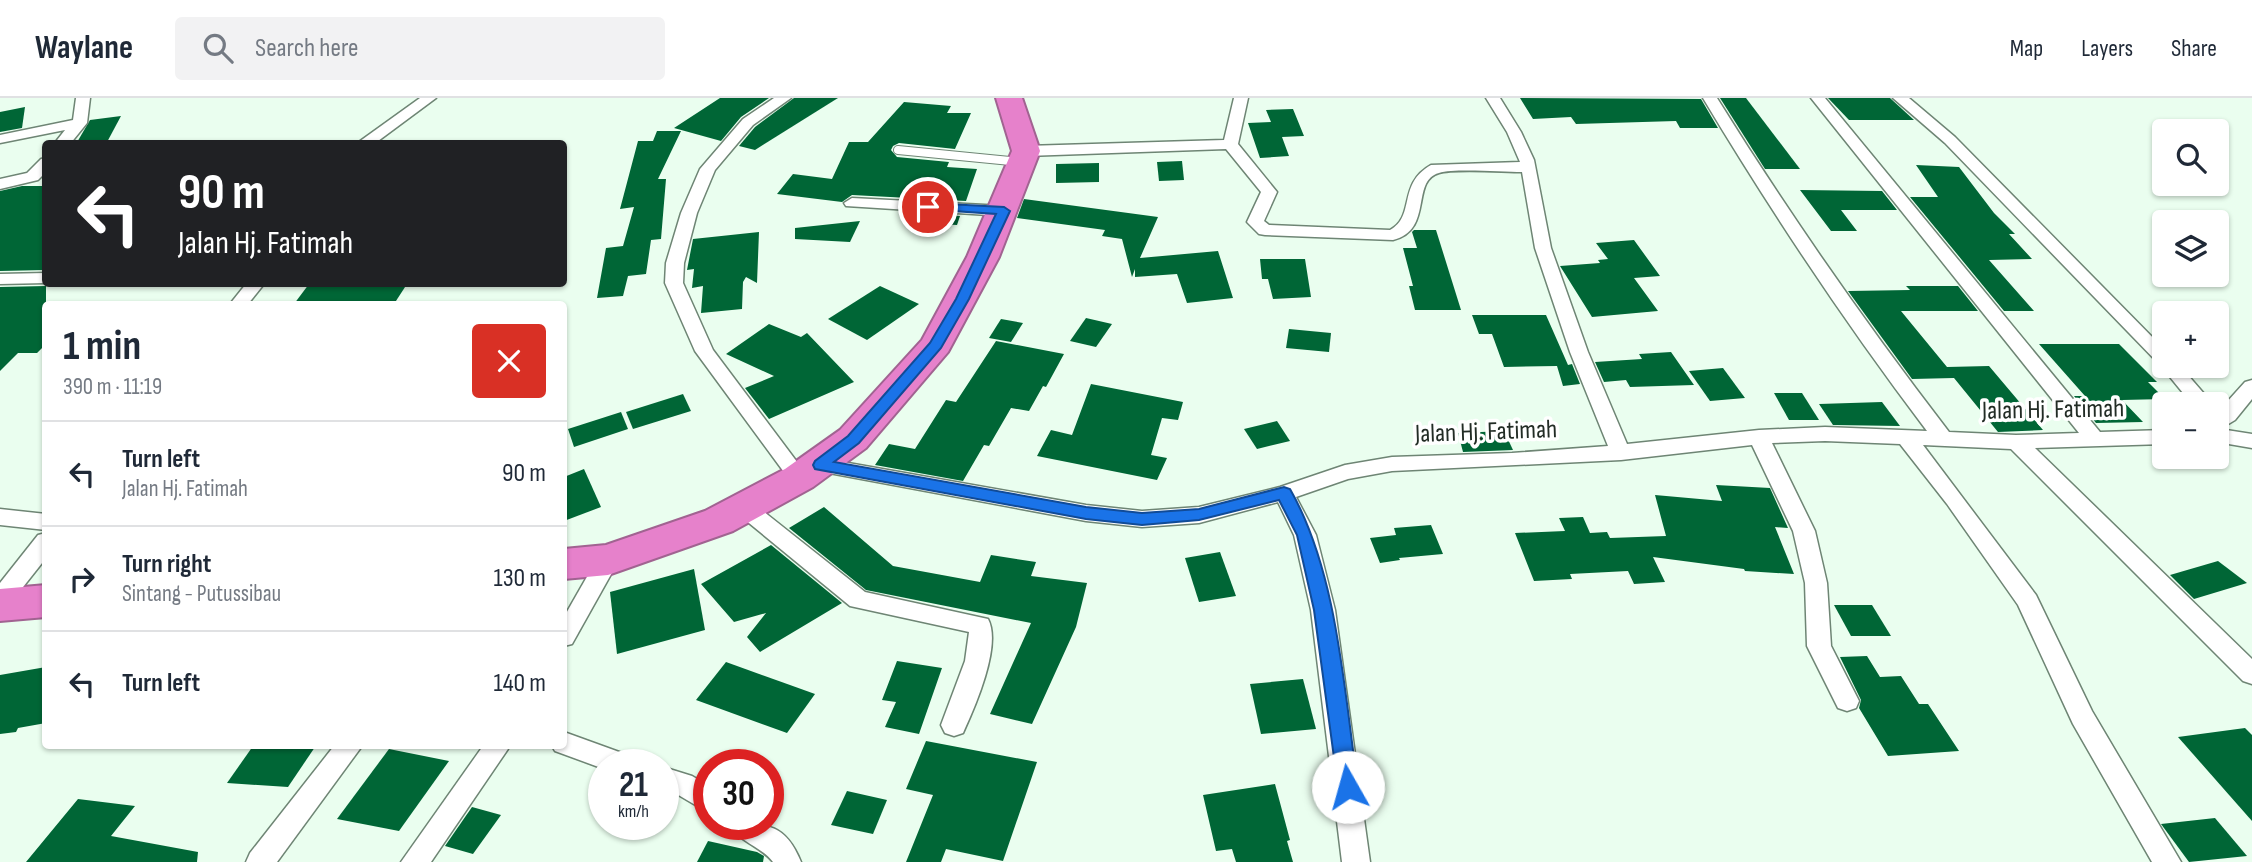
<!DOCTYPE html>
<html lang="en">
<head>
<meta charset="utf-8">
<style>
  :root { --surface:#fff; --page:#f2f2f3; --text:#1f2937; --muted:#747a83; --line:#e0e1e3 }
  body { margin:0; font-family:"Sofia Sans Condensed",sans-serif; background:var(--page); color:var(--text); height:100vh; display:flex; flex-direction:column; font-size:26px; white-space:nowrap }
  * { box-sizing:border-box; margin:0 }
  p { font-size:23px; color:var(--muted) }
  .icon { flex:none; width:38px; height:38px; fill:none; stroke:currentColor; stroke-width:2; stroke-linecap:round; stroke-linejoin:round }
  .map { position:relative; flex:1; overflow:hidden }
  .side { position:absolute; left:42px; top:203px; width:525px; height:448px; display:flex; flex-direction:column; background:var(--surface); border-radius:7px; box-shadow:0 2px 5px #0004 }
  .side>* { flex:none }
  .guide { position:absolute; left:42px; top:42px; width:525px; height:147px; border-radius:7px; box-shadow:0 2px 5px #0004; background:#202124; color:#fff; overflow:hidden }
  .fabs { position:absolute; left:2152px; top:21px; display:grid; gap:14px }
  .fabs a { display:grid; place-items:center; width:77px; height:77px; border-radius:7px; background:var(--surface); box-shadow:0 2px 5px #0004; font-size:35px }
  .speed { position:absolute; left:588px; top:651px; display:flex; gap:14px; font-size:35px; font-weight:700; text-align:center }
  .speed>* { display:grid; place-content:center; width:91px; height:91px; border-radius:50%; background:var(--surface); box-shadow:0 2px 5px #0004; line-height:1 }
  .speed small { font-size:18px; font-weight:400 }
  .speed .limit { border:10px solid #d22; background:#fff; color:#111 }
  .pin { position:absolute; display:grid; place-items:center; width:60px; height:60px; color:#fff; margin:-30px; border:4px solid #fff; border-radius:50%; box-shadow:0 2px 7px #0007 }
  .me { position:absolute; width:77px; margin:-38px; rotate:353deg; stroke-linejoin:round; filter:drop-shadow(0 0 5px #0008) }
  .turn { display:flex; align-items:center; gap:24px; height:147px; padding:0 21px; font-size:32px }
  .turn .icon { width:91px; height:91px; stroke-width:2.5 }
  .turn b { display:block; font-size:49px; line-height:60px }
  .round { display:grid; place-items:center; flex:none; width:74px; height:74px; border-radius:7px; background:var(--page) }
  .head { display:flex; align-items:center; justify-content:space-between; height:119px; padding:0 21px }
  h1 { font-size:42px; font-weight:700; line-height:52px }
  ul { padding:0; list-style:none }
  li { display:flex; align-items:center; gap:21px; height:105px; padding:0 21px; border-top:2px solid var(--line) }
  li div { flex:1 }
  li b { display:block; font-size:26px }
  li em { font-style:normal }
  header { display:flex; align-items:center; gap:42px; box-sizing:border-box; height:98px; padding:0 35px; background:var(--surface); border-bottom:2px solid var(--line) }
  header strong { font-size:33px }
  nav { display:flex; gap:38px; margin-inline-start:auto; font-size:24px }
  .search { width:490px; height:63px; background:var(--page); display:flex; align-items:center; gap:18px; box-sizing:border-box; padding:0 24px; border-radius:7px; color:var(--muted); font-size:26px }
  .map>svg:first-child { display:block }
  .building { fill:#006636 }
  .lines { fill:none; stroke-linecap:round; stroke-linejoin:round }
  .lane-casing { stroke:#6e8574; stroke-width:10 }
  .street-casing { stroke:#6e8574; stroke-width:3 }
  .highway-casing { stroke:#a16391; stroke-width:4 }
  .lane { stroke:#fff; stroke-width:8 }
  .street { fill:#fff; fill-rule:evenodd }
  .highway { fill:#e681cb; fill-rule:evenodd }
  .route { fill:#1a73e8; stroke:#114b97; stroke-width:2 }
  .labels { text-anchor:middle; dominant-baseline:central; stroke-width:7; stroke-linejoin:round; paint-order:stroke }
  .street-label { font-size:26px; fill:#222c25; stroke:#fff }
</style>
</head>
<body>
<header>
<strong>Waylane</strong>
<div class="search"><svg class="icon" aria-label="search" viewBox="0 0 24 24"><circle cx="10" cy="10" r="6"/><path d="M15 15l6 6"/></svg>Search here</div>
<nav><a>Map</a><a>Layers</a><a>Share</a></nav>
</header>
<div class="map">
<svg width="2252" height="764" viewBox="0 0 2252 764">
  <rect width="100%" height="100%" fill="#eafeef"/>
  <!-- building -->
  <g class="building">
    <path d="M720 0H769L741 19 721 43 674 30Z"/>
    <path d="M794 0H838L755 52 739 48 755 29Z"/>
    <path d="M1520 0 1701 1 1718 30H1680L1676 23 1576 26 1571 19 1533 21Z"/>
    <path d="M1720 0H1746L1800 71H1765Z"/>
    <path d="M1828 0H1890L1914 22H1849Z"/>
    <path d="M904 4 951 8 947 15H971L955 51 899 45 893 48 891 52 897 59 949 64 947 69 977 71 966 103 852 97 842 104 777 96 793 76 832 81 849 44H868Z"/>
    <path d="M25 9 22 30 0 34V14Z"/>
    <path d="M1293 11 1304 38 1282 39 1289 58 1260 60 1248 25 1271 24 1266 12Z"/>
    <path d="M121 18 106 46H76L90 22Z"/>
    <path d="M657 33H681L658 81H666L661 141 651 142 646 176 628 178 623 198 597 200 606 150 623 148 634 109 620 111 638 43H653Z"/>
    <path d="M1182 63 1184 82 1159 83 1157 64Z"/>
    <path d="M1099 65V84L1056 85V66Z"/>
    <path d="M1916 67 1959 69 1994 115 2015 136H2009L2032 161 1989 162 2034 213H2004L1910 99H1938Z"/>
    <path d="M22 88H46V172L0 173V93Z"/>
    <path d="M1800 92 1882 93 1897 112H1841L1857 133H1831Z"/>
    <path d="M1024 101 1158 119 1140 160 1218 153 1233 200 1187 205 1177 176 1135 179V171L1132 179 1122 141 1102 138 1105 132 1017 120Z"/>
    <path d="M904 114 960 118 957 127 904 124Z"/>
    <path d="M860 123 850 144 795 141V130Z"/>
    <path d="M1414 132H1436L1461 212H1415L1409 188H1413L1403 150H1417L1412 134Z"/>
    <path d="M759 134 757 185 746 179 743 184 742 211 701 215 703 188 692 190 694 171 687 172 693 141Z"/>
    <path d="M1634 142 1660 178 1634 180 1658 213 1592 219 1560 168 1600 165 1598 162 1608 161 1596 145Z"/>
    <path d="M1260 161H1305L1311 199 1273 201 1268 181H1262Z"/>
    <path d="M309 186H407L394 206H294Z"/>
    <path d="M46 188V246L37 255H18L0 273V189Z"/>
    <path d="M880 188 919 206 867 242 828 221Z"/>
    <path d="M1906 188H1958L1978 213H1901L1947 269 1989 268 2043 332 1998 334 1954 280 1912 281 1848 193 1910 192Z"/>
    <path d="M1472 217H1546L1568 267 1572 266 1580 286 1563 288 1557 268 1504 269 1492 236H1479Z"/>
    <path d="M1086 220 1112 226 1096 249 1070 243Z"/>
    <path d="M1001 221 1023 225 1011 244 989 240Z"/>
    <path d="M769 226 801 239 807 235 854 284 769 321 745 290 774 278 726 256Z"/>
    <path d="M1289 231 1331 235 1329 254 1286 250Z"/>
    <path d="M996 243 1064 256 1046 289 1043 288 1029 313 1011 310 989 348 984 347 963 383 875 367 889 346 915 351 946 302 956 304Z"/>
    <path d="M2039 246H2119L2157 284H2148L2165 301 2122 302 2143 324 2096 325 2074 298H2085Z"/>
    <path d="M1671 254 1694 287 1630 289 1626 282 1604 284 1595 264 1642 261 1639 256Z"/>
    <path d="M1723 270 1745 300 1710 303 1689 273Z"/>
    <path d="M1091 286 1183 304 1178 322 1162 320 1151 357 1167 360 1157 382 1037 358 1051 332 1072 337Z"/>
    <path d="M1774 295H1802L1819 322H1789Z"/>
    <path d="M683 296 691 313 633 331 626 314Z"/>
    <path d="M1882 304 1900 328 1833 327 1819 306Z"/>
    <path d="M621 314 628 331 574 349 568 331Z"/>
    <path d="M1277 323 1290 343 1257 351 1244 331Z"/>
    <path d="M1504 333 1513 352 1463 354 1458 335Z"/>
    <path d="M584 371 601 409 564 423V379Z"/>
    <path d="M1716 387 1770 390 1788 430 1775 429 1794 476 1745 473 1744 471 1653 459 1665 484 1634 486 1628 473 1570 476 1572 481 1534 483 1515 435 1565 433 1559 420 1583 419 1590 435 1607 434 1610 440 1666 438 1655 397 1722 403Z"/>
    <path d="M824 409 893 468 980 484 991 457 1036 464 1031 478 1087 485 1076 529 1032 626 990 616 1031 525 866 492 789 430Z"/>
    <path d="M1431 427 1443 456 1399 460 1400 462 1380 465 1370 440 1396 437 1394 430Z"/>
    <path d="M771 447 842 505 760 554 747 539 766 515 734 524 701 486Z"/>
    <path d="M1220 454 1236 498 1199 504 1185 460Z"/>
    <path d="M2218 463 2247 485 2194 501 2170 477Z"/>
    <path d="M694 471 705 532 617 556 610 494Z"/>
    <path d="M1834 507H1872L1891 538H1851Z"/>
    <path d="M1867 558 1880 579 1901 578 1919 606H1928L1959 653 1888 658 1859 610 1861 602 1840 559Z"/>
    <path d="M897 563 942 570 919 636 885 629 896 604 882 602Z"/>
    <path d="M726 564 790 587 815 596 787 635 696 602Z"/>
    <path d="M46 569V625L18 630 16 634 0 636V577Z"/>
    <path d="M1303 581 1316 631 1261 636 1250 586Z"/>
    <path d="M2245 630 2252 637V723L2178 639Z"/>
    <path d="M926 643 1037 664 1003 763 946 751 941 764H906L933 697 906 691Z"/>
    <path d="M253 648H295L315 649 288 689 227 685Z"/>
    <path d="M389 651 449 663 399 733 337 721Z"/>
    <path d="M1275 686 1290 742 1287 743 1293 764H1236L1232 751 1216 753 1203 697Z"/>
    <path d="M847 693 887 702 873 736 831 727Z"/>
    <path d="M78 701 135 708 111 738 198 754 197 764H26Z"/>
    <path d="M472 709 501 717 473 756 445 748Z"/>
    <path d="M2215 720 2247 758 2189 764 2161 726Z"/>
    <path d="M708 743 757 754 764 758 763 764H697Z"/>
  </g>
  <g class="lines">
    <!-- lane casing -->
    <g class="lane-casing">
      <path id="lane" d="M898 52 1020 64"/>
    </g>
    <!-- street casing -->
    <g class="street-casing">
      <g id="street">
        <path d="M76 0H90L87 25 70 46H54L65 32 0 45V37L73 22Z"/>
        <path d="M420 0H436L374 46H356Z"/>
        <path d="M774 0H791L753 27 715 72 697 115 684 165 683 185 713 252 809 380 806 385 799 387 792 385 695 253 665 185 666 165 681 115 700 71 743 21Z"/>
        <path d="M1234 0H1248L1238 46 1277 94 1264 123 1269 127 1390 132C1416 118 1397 86 1431 67L1520 64 1507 34 1486 0H1500L1521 34 1534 62 1551 150 1588 254 1627 346 1759 332 1825 329 1927 333C1846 226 1772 115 1703 0H1717C1789 116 1866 226 1949 334L2016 337 2079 335 1811 0H1825L2100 334 2165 332V346L2035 350 2252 561V586L2243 583 2011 351 1923 347 2036 497 2092 613 2181 764H2152L2073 626 2018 507 1947 406 1900 346 1825 343 1772 345 1815 433 1827 485 1831 548 1859 603 1856 610 1847 613 1838 610 1807 548 1805 485 1793 433 1752 347 1621 362 1392 373 1348 381 1296 399 1316 437 1335 512 1370 764H1342L1311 512 1294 437 1278 404 1199 425 1142 429 1086 423 813 372 810 367 813 362 820 360 1086 407 1142 413 1199 409 1280 389 1345 367 1392 359 1512 355 1608 348 1570 254 1535 150 1522 74C1503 74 1454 70 1439 75 1410 83 1434 132 1393 142L1265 137 1259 136 1247 124 1261 94 1226 51 1026 58 1018 53 1026 48 1224 42Z"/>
        <path d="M1893 0H1909L1955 39 2165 252V268H2180L2213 306H2192L2161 268 1945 45Z"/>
        <path d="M46 60V74L38 82 0 91V81L27 75 41 61Z"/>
        <path d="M852 100 1004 108 1012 113 1004 118 846 108 844 105Z"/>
        <path d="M46 175V185L0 186V176Z"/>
        <path d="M246 186H264L248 206H230Z"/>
        <path d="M2252 282V301L2235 322 2220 331 2252 336V350L2217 344V315L2245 284Z"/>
        <path d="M746 403 754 406 865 494 988 521C1002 547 975 609 963 635L954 638 945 635 941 627 965 563 969 534 850 508 738 416 735 411 738 406Z"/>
        <path d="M0 411 46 416V432L0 427Z"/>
        <path d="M46 435V460L8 508 0 511V485L38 437Z"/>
        <path d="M608 454 616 456 619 462 572 546 564 548V519L600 456Z"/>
        <path d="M564 634 633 659 637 667H604V671L555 653 552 648H564Z"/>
        <path d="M334 648H362L277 764H246L250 755Z"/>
        <path d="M483 648H510L431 764H401Z"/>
        <path d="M663 669 692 678 709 688V715L675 695 663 691Z"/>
        <path d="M730 726C767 726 785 725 801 764H773C761 748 738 744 730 726Z"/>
      </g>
    </g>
    <!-- highway casing -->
    <g class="highway-casing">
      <g id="highway">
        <path d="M996 0H1022L1040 53 999 159 948 254 866 350 813 389 733 433 608 477 564 481V451L606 447 705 413 785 371 840 332 922 242 967 159 1012 53Z"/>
        <path d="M46 487V519L0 523V491Z"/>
      </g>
    </g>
    <!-- lane -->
    <use href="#lane" class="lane"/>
    <!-- street -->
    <use href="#street" class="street"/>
    <!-- highway -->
    <use href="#highway" class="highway"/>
  </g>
  <!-- route -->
  <path class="route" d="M928 105 1004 109 1010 113 969 201 941 250 859 345 834 364 1086 409 1142 415 1199 411 1284 389 1290 391C1338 475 1344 594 1358 689L1355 696 1348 698 1341 696 1338 689 1314 512 1297 437 1279 402 1199 422 1142 427 1086 421 815 371 813 367 815 363 848 338 930 245 956 201 996 116 924 111V106Z"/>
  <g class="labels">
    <!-- street labels -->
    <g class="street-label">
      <text transform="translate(2053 312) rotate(-1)">Jalan Hj. Fatimah</text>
      <text transform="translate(1486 334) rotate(-2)">Jalan Hj. Fatimah</text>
    </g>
  </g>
</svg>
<div class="fabs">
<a><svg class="icon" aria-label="search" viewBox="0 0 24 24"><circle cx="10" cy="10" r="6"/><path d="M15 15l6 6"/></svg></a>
<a><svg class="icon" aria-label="layers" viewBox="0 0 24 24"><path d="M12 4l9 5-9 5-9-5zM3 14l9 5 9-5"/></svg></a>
<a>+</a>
<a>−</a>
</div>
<div class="speed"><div>21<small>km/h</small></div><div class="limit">30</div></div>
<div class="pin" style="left:928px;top:109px;background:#d93025"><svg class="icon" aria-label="arrive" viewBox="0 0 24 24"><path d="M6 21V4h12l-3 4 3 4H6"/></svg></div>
<svg class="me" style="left:1348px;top:689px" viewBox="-20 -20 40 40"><circle r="19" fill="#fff"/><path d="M0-13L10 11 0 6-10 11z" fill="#1a73e8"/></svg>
<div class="guide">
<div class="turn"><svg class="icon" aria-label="left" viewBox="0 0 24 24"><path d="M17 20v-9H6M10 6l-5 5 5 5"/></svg><div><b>90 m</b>Jalan Hj. Fatimah</div></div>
</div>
<section class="side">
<div class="head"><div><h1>1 min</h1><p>390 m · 11:19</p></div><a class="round" style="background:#d93025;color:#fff"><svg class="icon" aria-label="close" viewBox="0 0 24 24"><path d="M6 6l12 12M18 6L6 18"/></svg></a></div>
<ul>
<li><svg class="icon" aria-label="left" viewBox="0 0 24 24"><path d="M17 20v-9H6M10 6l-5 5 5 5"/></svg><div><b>Turn left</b><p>Jalan Hj. Fatimah</p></div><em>90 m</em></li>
<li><svg class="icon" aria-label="right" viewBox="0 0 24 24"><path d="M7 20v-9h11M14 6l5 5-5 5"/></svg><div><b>Turn right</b><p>Sintang - Putussibau</p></div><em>130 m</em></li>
<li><svg class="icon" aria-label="left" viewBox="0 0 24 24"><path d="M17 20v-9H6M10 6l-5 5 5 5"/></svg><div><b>Turn left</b></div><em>140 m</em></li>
</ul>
</section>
</div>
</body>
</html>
